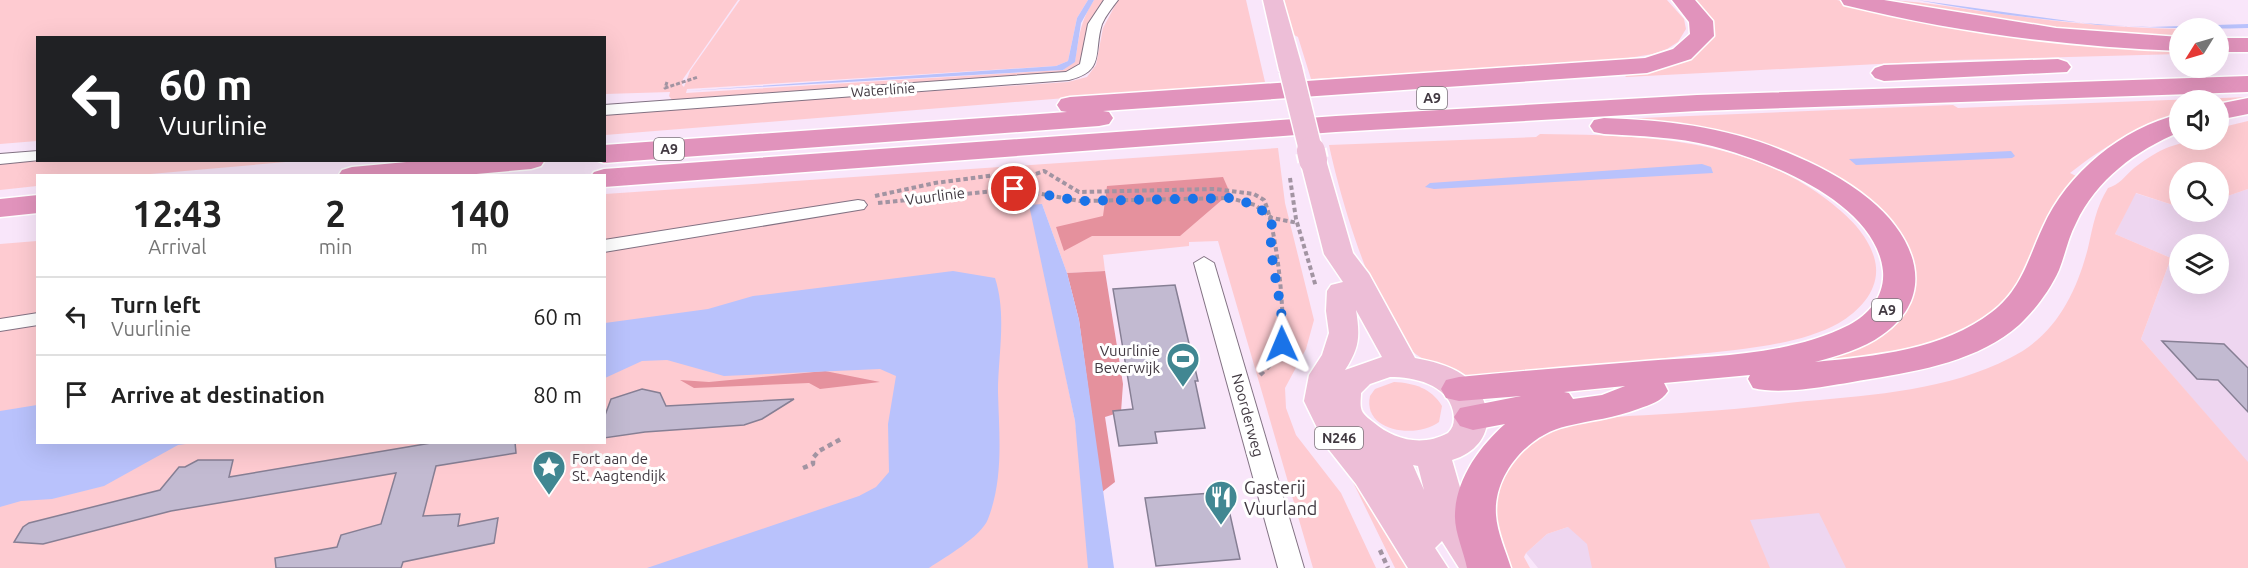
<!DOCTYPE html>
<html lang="en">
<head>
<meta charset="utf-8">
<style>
  :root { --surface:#fff; --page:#f2f2f2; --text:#222; --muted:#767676; --line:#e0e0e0 }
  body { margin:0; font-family:Ubuntu,sans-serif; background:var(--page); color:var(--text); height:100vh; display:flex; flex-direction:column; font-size:22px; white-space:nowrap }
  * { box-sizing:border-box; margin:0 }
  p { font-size:20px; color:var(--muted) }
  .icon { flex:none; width:33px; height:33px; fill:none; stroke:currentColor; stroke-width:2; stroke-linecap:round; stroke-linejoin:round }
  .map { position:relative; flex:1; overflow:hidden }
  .sheet { position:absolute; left:36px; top:174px; width:570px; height:270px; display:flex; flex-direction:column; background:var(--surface); border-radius:0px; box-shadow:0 6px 24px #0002 }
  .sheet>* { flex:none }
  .top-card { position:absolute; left:36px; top:36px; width:570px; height:126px; border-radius:0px; box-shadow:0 6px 24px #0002; background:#202124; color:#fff; overflow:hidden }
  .needle { width:39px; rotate:233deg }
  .fabs { position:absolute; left:2169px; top:18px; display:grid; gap:12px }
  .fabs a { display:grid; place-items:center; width:60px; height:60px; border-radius:50%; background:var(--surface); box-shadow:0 6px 24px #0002; font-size:30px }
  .pin { position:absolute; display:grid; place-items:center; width:51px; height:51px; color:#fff; margin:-26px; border:3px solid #fff; border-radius:50%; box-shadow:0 2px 6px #0007 }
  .me { position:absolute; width:66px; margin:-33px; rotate:359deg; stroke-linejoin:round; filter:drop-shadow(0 0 4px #0008) }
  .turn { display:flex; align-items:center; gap:21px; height:126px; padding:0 24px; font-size:27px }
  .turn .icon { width:78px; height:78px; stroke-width:2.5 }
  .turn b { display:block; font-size:42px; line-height:51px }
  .eta { display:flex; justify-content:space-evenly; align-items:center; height:102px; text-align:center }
  .eta b { font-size:36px; font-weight:600; line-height:42px }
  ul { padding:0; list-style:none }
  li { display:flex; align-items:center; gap:18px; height:78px; padding:0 24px; border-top:2px solid var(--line) }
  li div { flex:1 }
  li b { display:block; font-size:22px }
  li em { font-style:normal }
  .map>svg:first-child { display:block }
  .built { fill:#eed6f0; fill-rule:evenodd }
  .green { fill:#fecbd1 }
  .forest { fill:#e5919d }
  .water { fill:#b9c2fc }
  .building { fill:#c2bad1; stroke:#867f94; stroke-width:1.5 }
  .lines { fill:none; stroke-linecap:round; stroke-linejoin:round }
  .street-casing { stroke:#827283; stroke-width:2 }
  .primary-casing { stroke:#fff; stroke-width:3 }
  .highway-casing { stroke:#fff; stroke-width:3 }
  .path-far2 { stroke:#a294a2; stroke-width:3; stroke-dasharray:4 2; stroke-linecap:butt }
  .path-far1 { stroke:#a294a2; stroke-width:4; stroke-dasharray:4.5 3; stroke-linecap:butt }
  .path { stroke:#a294a2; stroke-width:4.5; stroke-dasharray:5 4; stroke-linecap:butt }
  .street { fill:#fff; fill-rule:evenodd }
  .primary { fill:#edbed7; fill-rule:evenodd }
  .highway { fill:#e193bc; fill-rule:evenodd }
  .primary-bridge-far1-casing { stroke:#fff; stroke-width:26; stroke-linecap:butt }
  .primary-bridge-casing { stroke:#fff; stroke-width:32; stroke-linecap:butt }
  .primary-bridge-far1 { stroke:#edbed7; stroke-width:23 }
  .primary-bridge { stroke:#edbed7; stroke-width:28 }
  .route { stroke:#1a73e8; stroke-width:10; stroke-dasharray:0 18 }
  .labels { text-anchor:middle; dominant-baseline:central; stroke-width:6; stroke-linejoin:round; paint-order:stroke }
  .far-street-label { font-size:14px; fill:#413941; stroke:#fff }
  .shield { fill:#fff; stroke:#7a747a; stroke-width:1.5 }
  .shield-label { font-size:14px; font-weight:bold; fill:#413941 }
  .street-label { font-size:15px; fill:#413941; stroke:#fff }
  .poi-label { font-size:15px; fill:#413941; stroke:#fff; text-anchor:end }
  .near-poi-label { font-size:18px; fill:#413941; stroke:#fff; text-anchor:start }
</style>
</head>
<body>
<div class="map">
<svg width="2248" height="568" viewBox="0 0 2248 568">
  <rect width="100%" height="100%" fill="#f9e6fa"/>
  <!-- built -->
  <path class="built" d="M2248 189V568H1538L1526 553 1547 534 1568 527 2235 448 2141 339 2171 258 2115 234 2135 193 2179 207 2180 212H2218L2219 199ZM2180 244H2218V284H2180Z"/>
  <!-- green -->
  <g class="green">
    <path d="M0 0H738L683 79 682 85 684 87 690 71 740 0H1088L1077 18 1068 61 1056 66 687 89 686 93 1063 70 1075 61C1079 38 1080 21 1094 0H1107L1083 65 1059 77 673 101 669 96 670 92 605 94 604 38H38L37 141 0 144Z"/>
    <path d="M1118 0H1246L1265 82 605 135V113L1068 82 1087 77 1096 65 1103 28Z"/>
    <path d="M1284 0H1667L1684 19 1686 29 1678 42 1667 49 1653 54 1598 63 1311 79 1298 37 1292 34Z"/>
    <path d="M1688 0H1837L1896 13 2180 48 2179 54 1955 60 1626 77 1622 72 1692 55Z"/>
    <path d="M1877 0C1917 0 1948 7 1987 12 2051 21 2115 28 2179 29V39L2036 28Z"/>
    <path d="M2248 97V100L2219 105 2218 100H2180L2179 114C2135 128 2106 145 2070 173L2078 177 2014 295 1981 324 1914 352 1772 374 1579 392 1577 389 1865 344C1896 326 1910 314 1912 277L1822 176 1618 119 1953 105 1958 108Z"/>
    <path d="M2248 121V189L2219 199 2218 172H2180L2179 207 2136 193 2115 234 2171 258 2141 339 2248 462V568H1846L1819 513 1750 520 1770 568H1592L1587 544 1568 527 1547 534 1526 553 1524 557 1530 568H1504C1478 510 1505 442 1568 423 1576 420 1586 420 1595 419 1628 415 1661 415 1694 412 1732 410 1770 405 1807 401 1875 395 1948 390 2010 358 2055 336 2076 294 2088 248 2093 226 2096 207 2108 188 2119 185 2125 176 2134 168 2164 145 2182 140 2218 140L2219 128Z"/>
    <path d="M1540 134C1639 135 1747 137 1830 202 1849 217 1867 234 1874 257 1883 286 1862 309 1839 323 1798 346 1735 350 1689 355 1632 362 1575 370 1518 377 1482 378 1447 377 1417 355 1377 326 1339 194 1329 145L1536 137Z"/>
    <path d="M1278 148 1285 203 1314 320 1306 349 1285 388 1286 408 1296 435 1341 493 1376 568H1313L1218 241 1189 242V246L1103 255 1105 271 1067 273 1042 204 1047 285 1075 421 1094 568H0V244L37 241 38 442H604L605 194Z"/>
    <path d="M37 160 297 161 139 175 38 176 37 186 0 190V164Z"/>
    <path d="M1394 382C1414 383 1431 388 1442 406L1439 422C1417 439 1362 432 1370 396L1375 389Z"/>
    <path d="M1316 428 1418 568H1395L1350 476 1314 429Z"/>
  </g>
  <!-- forest -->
  <g class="forest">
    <path d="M1223 177 1230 193 1180 236H1092L1064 251 1056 227 1103 216 1107 186Z"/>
    <path d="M1105 271 1123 384 1121 412 1105 417 1115 482 1102 492 1079 320 1067 273Z"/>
    <path d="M825 371 880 382 820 389 809 383 694 388 680 380 709 382Z"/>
  </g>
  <!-- water -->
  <g class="water">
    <path d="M1088 0H1094L1081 23 1075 62 1063 70 685 91 1056 66 1068 61 1077 18Z"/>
    <path d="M1917 0 2098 25 2150 27 2248 24V28C2137 31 2027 21 1917 0Z"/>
    <path d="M2011 151 2015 156 2012 158 1856 165 1849 159Z"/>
    <path d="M1702 164 1711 167 1713 173 1434 189 1425 187 1430 183Z"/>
    <path d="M1042 204 1067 273 1079 320 1114 568H1088L1075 421 1029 205Z"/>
    <path d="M953 271 995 278C1007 315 998 355 998 392 999 434 1004 478 988 519 981 537 945 557 929 568H647L859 496 876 487 889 472 888 424 896 376 880 369 724 376 667 360 642 361 605 378V323L708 309 753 296Z"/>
    <path d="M37 405 38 442 193 443 178 445 104 486 52 499 21 501 0 507V411Z"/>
  </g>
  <!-- building -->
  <g class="building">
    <path d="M1175 285 1198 381H1195L1205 428 1155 432 1157 443 1119 446 1113 411 1133 409 1113 289Z"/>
    <path d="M2162 341 2224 344 2248 368V412L2218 380 2197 379Z"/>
    <path d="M642 389 660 393 666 406 794 399 762 419 744 425 645 432 604 438V418L611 399Z"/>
    <path d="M437 442H515L516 453 436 466 423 516 460 514 458 526 498 518 494 543 403 562 401 568H276L275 558 337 547 341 535 381 524 396 473 171 511 43 544 14 542 23 527 29 523 160 490 179 467H185L198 460H233L229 477Z"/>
    <path d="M1225 492 1240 559 1156 566 1145 498Z"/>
  </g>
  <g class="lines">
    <!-- street casing -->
    <g class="street-casing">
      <g id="street">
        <path d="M1104 0H1118C1112 8 1106 15 1102 24 1093 52 1106 71 1069 80L604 115V105L1066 72 1080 64 1088 24Z"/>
        <path d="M38 151V160H40L0 164V154Z"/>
        <path d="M858 200 864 201 867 205 864 209 604 252V240Z"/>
        <path d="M1204 257 1214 263 1304 568H1278L1194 263Z"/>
        <path d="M38 313V325L0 331V319Z"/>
      </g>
    </g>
    <!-- primary casing -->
    <g class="primary-casing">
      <g id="primary">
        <path d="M1263 0H1283L1303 70 1299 75H1283L1279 70Z"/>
        <path d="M1313 152 1322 154 1326 160 1353 253 1369 274 1415 358C1431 361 1449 365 1463 375 1498 401 1496 447 1452 460L1470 522 1499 568H1459L1442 541 1435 548 1448 568H1408L1356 484 1326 446 1304 401 1309 375 1322 355 1329 333 1326 311 1327 291 1331 285 1343 282 1324 254 1300 160 1304 154ZM1356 310 1382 357 1345 370C1360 347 1360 336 1356 310ZM1390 377C1414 377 1447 384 1453 411 1455 420 1454 427 1448 433 1422 447 1394 440 1373 422 1368 418 1362 414 1361 408 1360 404 1361 397 1361 393L1370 384ZM1413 465 1418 466 1424 490Z"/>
      </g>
    </g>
    <!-- highway casing -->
    <g class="highway-casing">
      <g id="highway">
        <path d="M1672 0H1695L1713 21 1714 36 1691 59 1647 73 1103 111 1109 112 1113 118 1109 124 1099 126 604 163 596 160H604V145L1067 112 1061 111 1057 105 1061 99 1070 97 1645 58 1673 49 1690 34 1689 22Z"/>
        <path d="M1841 0H1884L2056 28 2180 37V51C2067 47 1954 32 1844 5Z"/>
        <rect x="2218" y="38" width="30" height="14"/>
        <path d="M2058 59 2067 62 2071 67 2067 72 1884 81 1875 78 1871 73 1875 68 1884 65Z"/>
        <path d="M2248 76V92L1697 111 1336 132 604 187V176H591L594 172 604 169 1336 116 1697 95Z"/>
        <path d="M2248 98V114L2218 120V104Z"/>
        <path d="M2180 114V132C2136 150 2096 180 2076 223 2068 238 2065 255 2059 270 2050 290 2035 310 2019 325 1980 360 1920 371 1870 379 1838 384 1784 396 1753 388L1748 379 1750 375 1664 383 1668 391C1661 402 1651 404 1638 409 1615 418 1592 420 1567 426 1529 434 1493 474 1496 515 1497 532 1506 552 1511 568H1467C1464 552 1454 531 1455 514 1456 479 1480 446 1505 424L1473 430 1460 426 1454 417 1460 408 1521 396 1459 401 1446 398 1441 389 1446 380 1459 377C1521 371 1583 366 1645 361 1713 356 1787 356 1849 325 1870 314 1885 295 1883 271 1876 203 1770 161 1712 146 1677 137 1640 136 1604 134L1594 132 1590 126 1594 120 1604 118C1666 120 1728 127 1786 152 1815 164 1845 179 1869 199 1915 236 1939 295 1882 335 1863 349 1837 356 1815 362 1875 356 1943 350 1992 312 2022 289 2028 259 2043 227 2067 173 2122 128 2180 114ZM1625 386 1602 395 1573 399 1569 393 1564 392Z"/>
        <path d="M428 160H545L541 166 531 169 454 176H338L342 170 352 167Z"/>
        <path d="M38 195V213L0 217V199Z"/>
      </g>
    </g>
    <!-- path-far2 -->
    <path class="path-far2" d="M667 82 665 88 698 77"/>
    <!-- path-far1 -->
    <g class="path-far1">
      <path d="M1290 178 1296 219 1316 287"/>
      <path d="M875 196 935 183 996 175 1015 181 1044 171 1079 192 1215 189 1254 194 1264 200C1276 227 1285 309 1282 339"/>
      <path d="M878 203 1014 189 1080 201 1230 198 1255 205 1272 218 1298 223"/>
    </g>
    <!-- path -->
    <g class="path">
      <path d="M1260 375 1277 358 1282 337"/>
      <path d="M803 468 813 464V458L819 451 841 439"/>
      <path d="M1380 550 1388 568"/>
    </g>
    <!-- street -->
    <use href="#street" class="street"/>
    <!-- primary -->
    <use href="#primary" class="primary"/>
    <!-- highway -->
    <use href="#highway" class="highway"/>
    <!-- primary-bridge-far1 casing -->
    <g class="primary-bridge-far1-casing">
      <path id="primary-bridge-far1" d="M1291 70 1311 152"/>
    </g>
    <!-- primary-bridge casing -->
    <g class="primary-bridge-casing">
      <path id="primary-bridge" d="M1311 151 1313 160"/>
    </g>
    <!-- primary-bridge-far1 -->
    <use href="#primary-bridge-far1" class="primary-bridge-far1"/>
    <!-- primary-bridge -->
    <use href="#primary-bridge" class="primary-bridge"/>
  </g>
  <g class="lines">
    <!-- route -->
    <path class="route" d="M1014 189 1080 201 1230 198 1255 205 1268 215 1272 222C1266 262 1286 303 1282 344"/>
  </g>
  <!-- icons -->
  <defs>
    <g id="stadium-pin" transform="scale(1.725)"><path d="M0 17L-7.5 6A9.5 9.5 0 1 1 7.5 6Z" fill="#418792" stroke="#fff"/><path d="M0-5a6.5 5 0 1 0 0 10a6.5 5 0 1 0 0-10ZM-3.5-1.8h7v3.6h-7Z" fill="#fff"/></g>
    <g id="sight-pin" transform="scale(1.725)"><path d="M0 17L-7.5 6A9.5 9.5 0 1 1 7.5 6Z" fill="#418792" stroke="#fff"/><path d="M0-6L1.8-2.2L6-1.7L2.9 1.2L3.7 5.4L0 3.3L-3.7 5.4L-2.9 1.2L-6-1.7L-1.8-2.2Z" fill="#fff"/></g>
    <g id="restaurant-pin" transform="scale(1.725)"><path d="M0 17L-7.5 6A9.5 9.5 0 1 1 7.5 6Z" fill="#418792" stroke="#fff"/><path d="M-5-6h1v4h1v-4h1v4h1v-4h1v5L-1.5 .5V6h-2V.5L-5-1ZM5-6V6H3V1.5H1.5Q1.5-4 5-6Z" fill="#fff"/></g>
  </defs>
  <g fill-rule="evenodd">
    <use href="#stadium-pin" x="1183" y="359"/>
    <use href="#sight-pin" x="549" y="467"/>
    <use href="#restaurant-pin" x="1221" y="497"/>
  </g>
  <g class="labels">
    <!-- far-street labels -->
    <g class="far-street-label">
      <text transform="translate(883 90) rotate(-4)">Waterlinie</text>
    </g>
    <!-- shield labels -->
    <g class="shield">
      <rect x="1417" y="87" width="30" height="22" rx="4.5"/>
      <rect x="654" y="138" width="30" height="22" rx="4.5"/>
      <rect x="1872" y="299" width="30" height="22" rx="4.5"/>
      <rect x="1315" y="427" width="48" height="22" rx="4.5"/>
    </g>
    <g class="shield-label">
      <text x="1432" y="98">A9</text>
      <text x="669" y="149">A9</text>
      <text x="1887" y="310">A9</text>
      <text x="1339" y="438">N246</text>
    </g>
    <!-- street labels -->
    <g class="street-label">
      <text transform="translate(935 196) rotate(-7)">Vuurlinie</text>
      <text transform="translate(1248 415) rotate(75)">Noorderweg</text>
    </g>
    <!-- poi labels -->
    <g class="poi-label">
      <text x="1160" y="350">Vuurlinie<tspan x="1160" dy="17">Beverwijk</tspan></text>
      <text x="572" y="458" text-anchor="start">Fort aan de<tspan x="572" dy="17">St. Aagtendijk</tspan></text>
    </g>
    <!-- near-poi labels -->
    <g class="near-poi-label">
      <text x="1244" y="487">Gasterij<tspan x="1244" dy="21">Vuurland</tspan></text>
    </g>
  </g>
</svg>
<div class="fabs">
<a><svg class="needle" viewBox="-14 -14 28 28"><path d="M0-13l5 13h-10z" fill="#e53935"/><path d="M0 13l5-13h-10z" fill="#767676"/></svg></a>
<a><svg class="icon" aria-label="sound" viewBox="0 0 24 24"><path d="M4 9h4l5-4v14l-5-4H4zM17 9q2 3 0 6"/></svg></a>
<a><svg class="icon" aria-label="search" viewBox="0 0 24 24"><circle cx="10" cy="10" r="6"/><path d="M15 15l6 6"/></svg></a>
<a><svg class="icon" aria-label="layers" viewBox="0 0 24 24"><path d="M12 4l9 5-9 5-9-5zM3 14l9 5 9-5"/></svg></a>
</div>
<div class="pin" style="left:1014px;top:189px;background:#d93025"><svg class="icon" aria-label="arrive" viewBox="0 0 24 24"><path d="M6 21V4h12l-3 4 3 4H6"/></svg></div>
<svg class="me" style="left:1282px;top:344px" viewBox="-20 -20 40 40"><path d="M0-17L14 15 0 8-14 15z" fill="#1a73e8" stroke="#fff" stroke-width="4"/></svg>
<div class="top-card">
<div class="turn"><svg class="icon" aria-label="left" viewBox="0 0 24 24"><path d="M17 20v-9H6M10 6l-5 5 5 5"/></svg><div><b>60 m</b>Vuurlinie</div></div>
</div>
<section class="sheet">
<div class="eta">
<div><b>12:43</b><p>Arrival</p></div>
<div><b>2</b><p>min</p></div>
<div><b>140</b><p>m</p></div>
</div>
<ul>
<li><svg class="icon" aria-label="left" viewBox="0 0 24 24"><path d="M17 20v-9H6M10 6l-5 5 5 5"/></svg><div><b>Turn left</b><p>Vuurlinie</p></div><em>60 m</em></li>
<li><svg class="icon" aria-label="arrive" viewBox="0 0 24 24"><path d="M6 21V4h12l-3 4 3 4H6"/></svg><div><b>Arrive at destination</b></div><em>80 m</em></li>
</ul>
</section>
</div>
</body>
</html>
